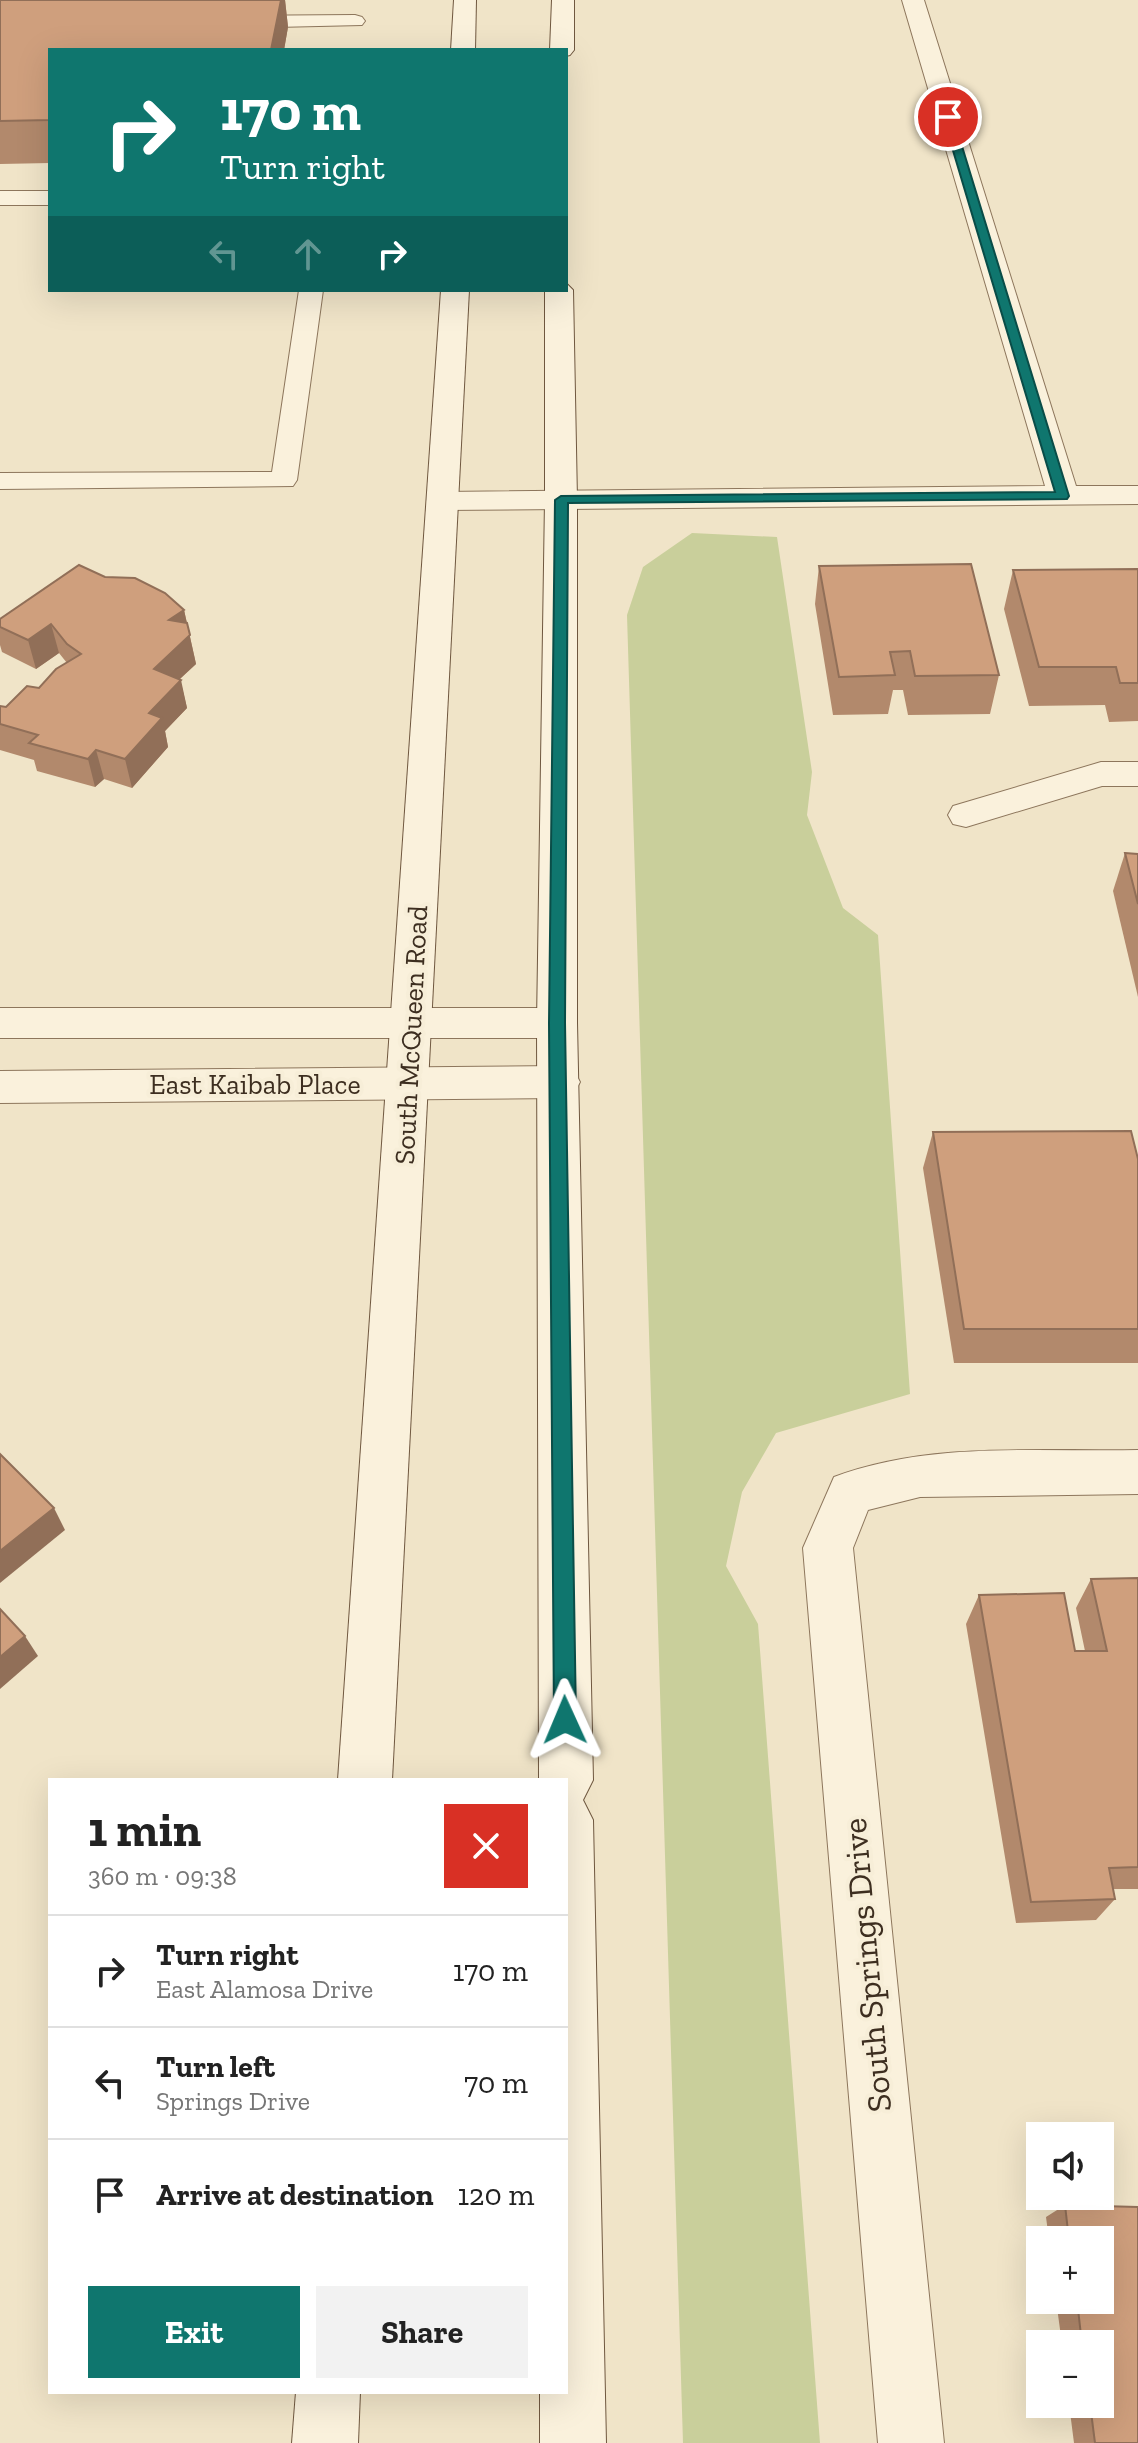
<!DOCTYPE html>
<html lang="en">
<head>
<meta charset="utf-8">
<style>
  :root { --surface:#fff; --page:#f2f2f2; --text:#222; --muted:#767676; --line:#e0e0e0; --accent:#0f766e }
  body { margin:0; font-family:"Zilla Slab",serif; background:var(--page); color:var(--text); height:100vh; display:flex; flex-direction:column; font-size:30px; white-space:nowrap }
  * { box-sizing:border-box; margin:0 }
  p { font-size:26px; color:var(--muted) }
  .icon { flex:none; width:44px; height:44px; fill:none; stroke:currentColor; stroke-width:2; stroke-linecap:round; stroke-linejoin:round }
  .map { position:relative; flex:1; overflow:hidden }
  .sheet { position:absolute; left:48px; top:1778px; width:520px; height:616px; display:flex; flex-direction:column; background:var(--surface); border-radius:0px; box-shadow:0 8px 32px #0002 }
  .sheet>* { flex:none }
  .guide { position:absolute; left:48px; top:48px; width:520px; height:244px; border-radius:0px; box-shadow:0 8px 32px #0002; background:#0f766e; color:#fff; overflow:hidden }
  .tools { position:absolute; left:1026px; top:2122px; display:grid; gap:16px }
  .tools a { display:grid; place-items:center; width:88px; height:88px; border-radius:0px; background:var(--surface); box-shadow:0 8px 32px #0002; font-size:40px }
  .pin { position:absolute; display:grid; place-items:center; width:68px; height:68px; color:#fff; margin:-34px; border:4px solid #fff; border-radius:50%; box-shadow:0 2px 8px #0007 }
  .me { position:absolute; width:88px; margin:-44px; rotate:359deg; stroke-linejoin:round; filter:drop-shadow(0 0 6px #0008) }
  .turn { display:flex; align-items:center; gap:28px; height:168px; padding:0 40px; font-size:36px }
  .turn .icon { width:104px; height:104px; stroke-width:2.5 }
  .turn b { display:block; font-size:56px; line-height:68px }
  .lanes { display:flex; align-items:center; height:76px; padding:0 40px; background:#0003; justify-content:center; gap:40px; direction:ltr }
  .lanes .off { opacity:.35 }
  .round { display:grid; place-items:center; flex:none; width:84px; height:84px; border-radius:0px; background:var(--page) }
  .summary { display:flex; align-items:center; justify-content:space-between; height:136px; padding:0 40px }
  h1 { font-size:48px; font-weight:800; line-height:60px }
  .action { display:flex; gap:16px; margin-top:auto; padding:16px 40px }
  .action a { flex:1; height:92px; border-radius:0px; background:var(--accent); color:#fff; font-size:32px; font-weight:800; line-height:92px; text-align:center }
  .action a+a { background:var(--page); color:var(--text) }
  ul { padding:0; list-style:none }
  li { display:flex; align-items:center; gap:24px; height:112px; padding:0 40px; border-top:2px solid var(--line) }
  li div { flex:1 }
  li b { display:block; font-size:30px }
  li em { font-style:normal }
  .map>svg:first-child { display:block }
  .green { fill:#c9cf9b }
  .lines { fill:none; stroke-linecap:round; stroke-linejoin:round }
  .lane-casing { stroke:#8d765c; stroke-width:2 }
  .street-casing { stroke:#8d765c; stroke-width:2 }
  .secondary-casing { stroke:#6f573f; stroke-width:2 }
  .lane { fill:#faf1dc; fill-rule:evenodd }
  .street { fill:#faf1dc; fill-rule:evenodd }
  .secondary { fill:#faf1dc; fill-rule:evenodd }
  .wall { fill:#b2896c }
  .shaded-wall { fill:#916f58 }
  .building { fill:#cf9f7d; stroke:#916f58; stroke-width:2 }
  .route { fill:#0f766e; stroke:#0a4d48; stroke-width:2 }
  .labels { text-anchor:middle; dominant-baseline:central; stroke-width:8; stroke-linejoin:round; paint-order:stroke }
  .street-label { font-size:28px; fill:#3d2e20; stroke:#f7eed8 }
  .near-street-label { font-size:34px; fill:#3d2e20; stroke:#f7eed8 }
</style>
</head>
<body>
<div class="map">
<svg width="1138" height="2443" viewBox="0 0 1138 2443">
  <rect width="100%" height="100%" fill="#f0e4c8"/>
  <!-- green -->
  <path class="green" d="M692 533 777 537 812 772 807 815 843 908 878 935 910 1394 776 1433 742 1492 726 1566 758 1624 820 2443H683L627 615 643 567Z"/>
  <g class="lines">
    <!-- lane casing -->
    <g class="lane-casing">
      <g id="lane">
        <path d="M355 15 362 17 365 21 362 25 238 28 228 22 238 16Z"/>
        <rect x="0" y="191" width="50" height="14"/>
        <path d="M299 290H323L297 480 293 486 0 489V473L272 472Z"/>
      </g>
    </g>
    <!-- street casing -->
    <g class="street-casing">
      <g id="street">
        <path d="M902 0H924L1076 486H1138V504L443 510 432 508 427 501 432 494 443 492 1045 486Z"/>
        <path d="M1101 762H1138V786H1102L966 827 953 824 948 815 953 806Z"/>
        <path d="M0 1008H557L571 1012 577 1023 571 1034 557 1038H0Z"/>
        <path d="M559 1066 574 1071 580 1082 574 1093 559 1098 0 1103V1071Z"/>
        <path d="M1138 1450V1494L920 1497 868 1510 853 1548 944 2443H878L803 1548 834 1477C930 1441 1037 1452 1138 1450Z"/>
      </g>
    </g>
    <!-- secondary casing -->
    <g class="secondary-casing">
      <g id="secondary">
        <path d="M454 0H476L475 50H451Z"/>
        <path d="M552 0H574V50L570 55 566 56V50H550Z"/>
        <path d="M566 283 573 290 577 500V1023L593 1780 583 1800 593 1820 606 2443H540V2392H566V1780H539L537 1023 545 500V290H566Z"/>
        <path d="M441 290H469L392 1780H338Z"/>
        <path d="M296 2392H360L358 2443H292Z"/>
      </g>
    </g>
    <!-- lane -->
    <use href="#lane" class="lane"/>
    <!-- street -->
    <use href="#street" class="street"/>
    <!-- secondary -->
    <use href="#secondary" class="secondary"/>
  </g>
  <!-- wall -->
  <g class="wall">
    <path d="M0 0H285L288 27 284 50H50V163L0 164Z"/>
    <path d="M819 566 999 675 990 714 908 715 903 690H893L888 714 833 715 815 604Z"/>
    <path d="M1138 569V721L1109 722 1105 705 1029 706 1004 609 1013 570Z"/>
    <path d="M105 577 184 610 196 664 180 679 187 708 165 731 168 747 132 788 104 779 95 787 37 771 34 760 0 750V706L6 707 39 688 67 663 59 653 36 669 2 652 0 645V619Z"/>
    <path d="M1125 853 1138 854V997L1113 891Z"/>
    <path d="M933 1132 1138 1159V1363H954L923 1168Z"/>
    <path d="M1138 1578V1889H1113L1115 1899 1096 1920 1016 1923 966 1624 979 1595 1075 1651H1085L1076 1608 1091 1579Z"/>
    <path d="M1065 2205 1138 2207V2443H1074L1069 2404H1100V2344H1062L1056 2300H1100V2240H1049L1046 2217Z"/>
  </g>
  <!-- shaded-wall -->
  <g class="shaded-wall">
    <path d="M281 0H285L288 27 284 50H271Z"/>
    <path d="M184 610 196 664 160 697 154 669 169 620Z"/>
    <path d="M51 624 59 653 36 669 28 640Z"/>
    <path d="M181 680 187 708 165 731 168 747 132 788 125 759 149 713Z"/>
    <path d="M96 750 104 779 95 787 88 759Z"/>
    <path d="M54 1508 65 1530 0 1583V1551Z"/>
    <path d="M25 1636 38 1656 0 1689V1657Z"/>
  </g>
  <!-- building -->
  <g class="building">
    <path d="M0 0H281L271 50H50V120L0 121Z"/>
    <path d="M971 564 999 675 915 676 910 651 890 652 895 675 839 677 819 566Z"/>
    <path d="M79 565 105 577 135 578 165 593 184 610 169 620 187 623 190 635 154 669 181 680 149 713 162 718 125 759 96 750 88 759 29 743 38 735 0 724V706L6 707 27 686 39 688 56 669 81 654 67 644 51 624 28 640 0 627V619Z"/>
    <path d="M1138 569V683H1120L1116 667H1039L1013 570Z"/>
    <path d="M1125 853 1138 854V904Z"/>
    <path d="M1131 1131 1138 1159V1329H964L933 1132Z"/>
    <path d="M0 1454 54 1508 0 1551Z"/>
    <path d="M1138 1578V1867L1109 1868 1115 1899 1031 1902 979 1595 1064 1593 1075 1651H1107L1091 1579Z"/>
    <path d="M0 1609 25 1636 0 1657Z"/>
    <path d="M1065 2205 1138 2207V2443H1095L1090 2404H1100V2344H1082L1077 2300H1100V2240H1069Z"/>
  </g>
  <!-- route -->
  <path class="route" d="M948 114 953 117 1069 496 1067 499 568 503 565 1023 576 1720 573 1728 565 1731 557 1728 554 1720 549 1023 555 500 561 496 1055 492 943 117Z"/>
  <g class="labels">
    <!-- street labels -->
    <g class="street-label">
      <text transform="translate(411 1035) rotate(-87)">South McQueen Road</text>
      <text x="255" y="1084">East Kaibab Place</text>
    </g>
    <!-- near-street labels -->
    <g class="near-street-label">
      <text transform="translate(867 1965) rotate(-95)">South Springs Drive</text>
    </g>
  </g>
</svg>
<div class="tools">
<a><svg class="icon" aria-label="sound" viewBox="0 0 24 24"><path d="M4 9h4l5-4v14l-5-4H4zM17 9q2 3 0 6"/></svg></a>
<a>+</a>
<a>−</a>
</div>
<div class="pin" style="left:948px;top:117px;background:#d93025"><svg class="icon" aria-label="arrive" viewBox="0 0 24 24"><path d="M6 21V4h12l-3 4 3 4H6"/></svg></div>
<svg class="me" style="left:565px;top:1720px" viewBox="-20 -20 40 40"><path d="M0-17L14 15 0 8-14 15z" fill="#0f766e" stroke="#fff" stroke-width="4"/></svg>
<div class="guide">
<div class="turn"><svg class="icon" aria-label="right" viewBox="0 0 24 24"><path d="M7 20v-9h11M14 6l5 5-5 5"/></svg><div><b>170 m</b>Turn right</div></div>
<div class="lanes"><svg class="icon off" aria-label="left" viewBox="0 0 24 24"><path d="M17 20v-9H6M10 6l-5 5 5 5"/></svg><svg class="icon off" aria-label="ahead" viewBox="0 0 24 24"><path d="M12 20V5M6 11l6-6 6 6"/></svg><svg class="icon" aria-label="right" viewBox="0 0 24 24"><path d="M7 20v-9h11M14 6l5 5-5 5"/></svg></div>
</div>
<section class="sheet">
<div class="summary"><div><h1>1 min</h1><p>360 m · 09:38</p></div><a class="round" style="background:#d93025;color:#fff"><svg class="icon" aria-label="close" viewBox="0 0 24 24"><path d="M6 6l12 12M18 6L6 18"/></svg></a></div>
<ul>
<li><svg class="icon" aria-label="right" viewBox="0 0 24 24"><path d="M7 20v-9h11M14 6l5 5-5 5"/></svg><div><b>Turn right</b><p>East Alamosa Drive</p></div><em>170 m</em></li>
<li><svg class="icon" aria-label="left" viewBox="0 0 24 24"><path d="M17 20v-9H6M10 6l-5 5 5 5"/></svg><div><b>Turn left</b><p>Springs Drive</p></div><em>70 m</em></li>
<li><svg class="icon" aria-label="arrive" viewBox="0 0 24 24"><path d="M6 21V4h12l-3 4 3 4H6"/></svg><div><b>Arrive at destination</b></div><em>120 m</em></li>
</ul>
<div class="action"><a>Exit</a><a>Share</a></div>
</section>
</div>
</body>
</html>
